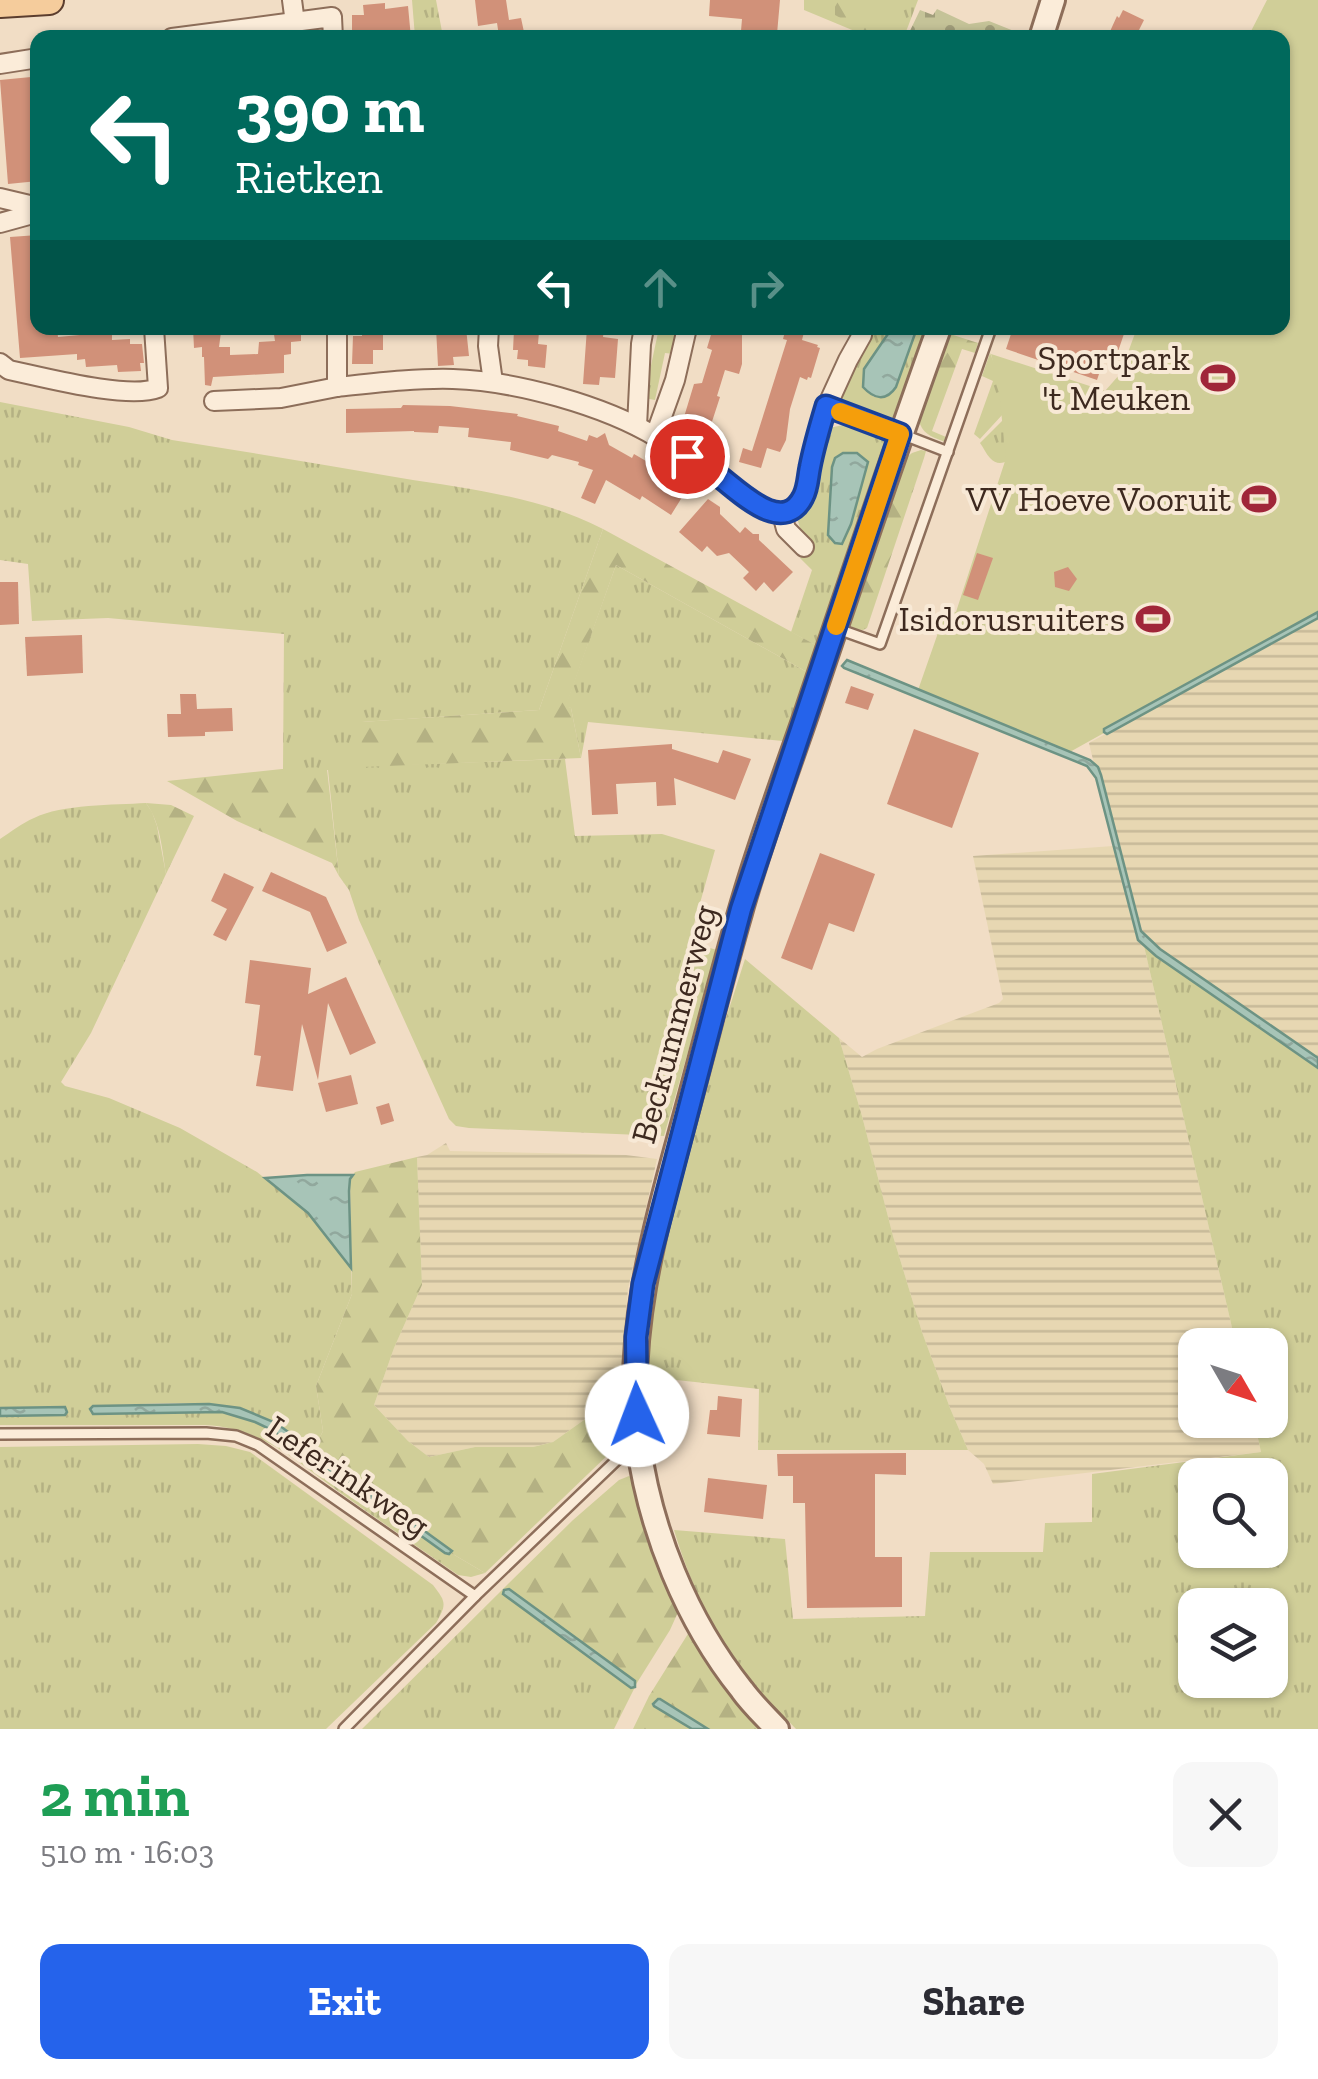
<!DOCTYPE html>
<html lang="en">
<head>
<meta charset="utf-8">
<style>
  :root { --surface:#fff; --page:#f7f7f7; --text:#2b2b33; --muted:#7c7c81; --accent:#2563eb }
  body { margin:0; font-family:"Zilla Slab",serif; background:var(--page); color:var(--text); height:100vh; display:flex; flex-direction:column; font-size:38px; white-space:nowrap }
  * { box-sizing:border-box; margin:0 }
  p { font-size:32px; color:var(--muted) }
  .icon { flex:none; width:55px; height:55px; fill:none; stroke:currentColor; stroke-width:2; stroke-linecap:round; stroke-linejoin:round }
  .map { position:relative; height:1729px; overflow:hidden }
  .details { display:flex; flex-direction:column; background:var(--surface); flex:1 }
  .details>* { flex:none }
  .banner { position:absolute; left:30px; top:30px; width:1260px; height:305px; border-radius:20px; box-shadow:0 2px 8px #0004; background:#00695c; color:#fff; overflow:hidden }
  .needle { width:65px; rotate:129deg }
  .buttons { position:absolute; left:1178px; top:1328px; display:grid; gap:20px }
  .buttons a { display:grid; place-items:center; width:110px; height:110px; border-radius:20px; background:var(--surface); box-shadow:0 2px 8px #0004; font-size:50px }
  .pin { position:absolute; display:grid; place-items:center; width:85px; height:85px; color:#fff; margin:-42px; border:5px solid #fff; border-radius:50%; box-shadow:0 2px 10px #0007 }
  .me { position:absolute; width:110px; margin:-55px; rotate:358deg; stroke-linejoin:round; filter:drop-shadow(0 0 8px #0008) }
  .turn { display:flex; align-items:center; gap:35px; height:210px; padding:0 40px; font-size:45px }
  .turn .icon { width:130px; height:130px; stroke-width:2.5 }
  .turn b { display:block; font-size:70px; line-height:85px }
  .lanes { display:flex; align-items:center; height:95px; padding:0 40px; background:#0003; justify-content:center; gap:50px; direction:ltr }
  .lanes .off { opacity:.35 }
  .round { display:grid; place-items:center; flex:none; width:105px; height:105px; border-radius:20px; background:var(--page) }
  .head { display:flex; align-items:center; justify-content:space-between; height:170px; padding:0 40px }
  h1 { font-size:60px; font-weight:700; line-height:75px; color:#1e9e55 }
  .action { display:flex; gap:20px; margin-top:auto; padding:20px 40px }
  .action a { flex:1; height:115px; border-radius:20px; background:var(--accent); color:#fff; font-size:40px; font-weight:700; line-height:115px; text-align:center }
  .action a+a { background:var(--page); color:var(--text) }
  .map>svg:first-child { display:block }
  .farmland { fill:url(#farmland-rules) }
  .grass { fill:url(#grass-tufts); fill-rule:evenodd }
  .forest { fill:url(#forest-firs) }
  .cemetery { fill:url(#cemetery-stones) }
  .pitch { fill:#d0ce98 }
  .water { fill:url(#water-ripples); stroke:#6d9384; stroke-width:2.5 }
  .building { fill:#d19179 }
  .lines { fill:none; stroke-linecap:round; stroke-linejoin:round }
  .service-casing { stroke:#8d6e5a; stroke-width:14 }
  .minor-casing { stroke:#8d6e5a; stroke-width:22 }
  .tertiary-casing { stroke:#8d6e5a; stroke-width:28 }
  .primary-casing { stroke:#5b3d2e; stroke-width:32 }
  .service { stroke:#fbecd9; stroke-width:9 }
  .minor { stroke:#fbecd9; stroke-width:18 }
  .tertiary { stroke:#fbecd9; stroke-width:22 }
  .primary { stroke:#f5cc9c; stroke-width:28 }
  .route-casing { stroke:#184099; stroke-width:25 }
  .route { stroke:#2563eb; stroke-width:18 }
  .slow { stroke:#f59e0b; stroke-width:18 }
  .labels { text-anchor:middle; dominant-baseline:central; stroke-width:8; stroke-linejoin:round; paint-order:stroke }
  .poi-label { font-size:35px; fill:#3d291f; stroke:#f8e9d6; text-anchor:end }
  .street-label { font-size:35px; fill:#3d291f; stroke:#f8e9d6 }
</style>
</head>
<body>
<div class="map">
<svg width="1318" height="1729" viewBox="0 0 1318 1729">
  <defs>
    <pattern id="farmland-rules" width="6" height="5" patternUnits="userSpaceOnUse" patternTransform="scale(2.5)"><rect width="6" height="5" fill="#e7d7b2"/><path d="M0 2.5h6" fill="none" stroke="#c7b999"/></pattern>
    <pattern id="grass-tufts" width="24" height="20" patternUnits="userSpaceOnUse" patternTransform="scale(2.5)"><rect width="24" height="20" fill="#d0ce98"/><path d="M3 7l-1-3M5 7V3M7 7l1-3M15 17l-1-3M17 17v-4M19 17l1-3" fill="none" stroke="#b4b183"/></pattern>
    <pattern id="forest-firs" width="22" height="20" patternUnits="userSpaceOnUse" patternTransform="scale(2.5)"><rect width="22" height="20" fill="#d0ce98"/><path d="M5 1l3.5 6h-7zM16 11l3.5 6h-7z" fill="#b4b183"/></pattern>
    <pattern id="cemetery-stones" width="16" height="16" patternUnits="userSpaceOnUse" patternTransform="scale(2.5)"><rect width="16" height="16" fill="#c5c398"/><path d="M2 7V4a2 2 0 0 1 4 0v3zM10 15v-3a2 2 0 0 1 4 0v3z" fill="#a19e7b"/></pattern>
    <pattern id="water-ripples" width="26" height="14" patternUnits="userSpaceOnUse" patternTransform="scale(2.5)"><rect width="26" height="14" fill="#a7c4b7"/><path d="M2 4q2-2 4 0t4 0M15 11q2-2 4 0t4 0" fill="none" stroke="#91a89d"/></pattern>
  </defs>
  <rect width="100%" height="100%" fill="#f1ddc5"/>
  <!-- farmland -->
  <g class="farmland">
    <path d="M1318 617V1058L1160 949 1141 931 1101 775 1094 764 1089 743Z"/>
    <path d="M1113 846 1136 936 1144 946 1236 1345H1195V1420H1254L1261 1452 993 1484 984 1464 968 1450 950 1408 922 1332 893 1236 862 1116 839 1038 862 1057 877 1049 999 1003 1003 999 973 856Z"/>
    <path d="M446 1143 450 1151 626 1155 657 1159 628 1289 620 1388 598 1410 553 1442 533 1447H475L429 1457 408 1441 374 1405 394 1348 422 1285 417 1157 427 1155Z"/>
  </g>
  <!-- grass -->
  <g class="grass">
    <path d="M412 0H436L443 37H415Z"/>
    <path d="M804 0H918L904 37H869L804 10Z"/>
    <path d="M659 328H671V331L678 333 674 354 665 353 655 400 644 398Z"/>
    <path d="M871 328H892L865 369 863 387 874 397 896 387 917 328H928L896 418C884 420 858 415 847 408 841 404 842 399 841 393Z"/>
    <path d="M990 353 1004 388 1015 401 980 439 974 434 993 381 982 376Z"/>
    <path d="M0 402 129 427 172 440C248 452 325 465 401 478 469 489 542 497 603 529L539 710 362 722V766L565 759 575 836 662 834 715 850 689 942 717 950 664 1136 469 1128 456 1126 449 1119 359 920 349 890 339 876 328 770 283 769 284 634 108 618 32 621 28 564 0 560Z"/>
    <path d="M1008 415 1033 437C1023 447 1004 474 990 458 986 454 984 448 980 443Z"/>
    <path d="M848 424 878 433 888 444 823 649 791 632 812 570 800 558 813 546 802 534 797 518 823 437 829 428Z"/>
    <path d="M616 565 814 676 793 742 588 722 581 758 571 708 565 707Z"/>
    <path d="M146 803 152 812 157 826 166 874 91 1033 61 1082 65 1086 109 1098 180 1128 257 1172 308 1213 351 1268 352 1294 316 1386 323 1431 314 1449C297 1437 280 1423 260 1416 208 1396 147 1405 93 1406L90 1412 93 1414 222 1412 255 1422 272 1430 310 1456 445 1553H451L485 1573 471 1577 458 1575C419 1548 380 1521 342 1494 297 1462 264 1428 205 1425H0V1416L65 1415 67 1412 65 1407 0 1408V839C11 832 22 823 34 818 62 804 114 805 146 803Z"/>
    <path d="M1144 946 1318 1068V1729H796C778 1710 758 1692 742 1672 712 1633 688 1577 674 1530L785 1539 793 1619 925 1616 930 1552H1043L1045 1523 1092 1522V1474L1261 1452 1254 1420H1270V1345H1236ZM1195 1475H1270V1550H1195ZM1195 1605H1270V1680H1195Z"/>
    <path d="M745 959 839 1038 862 1116 893 1236 922 1332 950 1408 968 1450H758L759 1389 649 1377C647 1312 660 1250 676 1187 695 1110 721 1035 745 959Z"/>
    <path d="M198 1444 226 1446 250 1452 433 1585C446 1602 447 1604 436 1623L326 1729H0V1447Z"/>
    <path d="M502 1590 635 1687 614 1729H362Z"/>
  </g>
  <!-- forest -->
  <g class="forest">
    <path d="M835 0H878L884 14 872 35 835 15Z"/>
    <path d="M947 333 978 343 975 353 962 349 932 431 946 437 945 442C935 438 924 435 920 424 915 411 941 349 947 333Z"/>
    <path d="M921 450 926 451 924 458 867 628 863 630 853 629 848 621 901 462 912 453Z"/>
    <path d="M603 529 823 649 814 676 616 565 566 706 571 708 581 758 362 767 361 722 539 710Z"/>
    <path d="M282 769H327L339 876 332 863 237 821 167 781Z"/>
    <path d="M146 803 171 805 194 816 166 874C162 850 161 824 146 803Z"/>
    <path d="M417 1157 422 1285 394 1348 374 1405 408 1441 429 1457 475 1447H533L553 1442 598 1410 620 1388C625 1414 630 1428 613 1450L485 1573 451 1553 452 1551 314 1449 323 1431 316 1386 352 1294 350 1179 355 1172Z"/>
    <path d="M629 1476 632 1478 638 1508 679 1610 670 1630 635 1686V1681L509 1590H502L573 1520 619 1480Z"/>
    <path d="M691 1629 747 1713 761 1729H708L658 1699 655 1706 692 1729H633L649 1696Z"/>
  </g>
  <!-- cemetery -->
  <path class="cemetery" d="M937 9 969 24 989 21 1014 31 1012 37H907L920 10 933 15Z"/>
  <!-- pitch -->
  <path class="pitch" d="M1267 0H1318V614L1068 753 917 693 946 610 956 612 1006 458 998 382 991 354 1105 391 1120 374 1137 328H1282V38L1248 37Z"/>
  <!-- water -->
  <g class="water">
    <path d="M892 328H917L896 387C886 402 874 399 863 387L864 369Z"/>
    <path d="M843 453H857L868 462 851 524 842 544 835 543 828 535 832 467 835 458Z"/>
    <path d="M1318 612V618L1107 734 1104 732V729Z"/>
    <path d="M847 660 1090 760 1098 767 1101 775 1141 931 1160 949 1318 1058V1068L1156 956 1138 940 1096 778 1087 766 844 668 842 666Z"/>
    <path d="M307 1175H353L350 1179 349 1191 351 1268 308 1213 265 1178Z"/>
    <path d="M209 1404 240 1408 276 1423 452 1551 449 1554 445 1553 310 1456 272 1430 255 1422 222 1412 93 1414 90 1409 93 1406Z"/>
    <path d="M65 1407 67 1412 65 1415 0 1416V1408Z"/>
    <path d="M509 1589 635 1681V1687L631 1688 503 1594 504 1590Z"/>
    <path d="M658 1699H660L708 1729H692L654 1706 653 1704Z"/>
  </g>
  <!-- building -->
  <g class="building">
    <path d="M475 0H506L509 20 521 18 524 32 499 36 497 23 478 26Z"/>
    <path d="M710 0H780L777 34 741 31 742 19 709 16Z"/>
    <path d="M385 3V9L408 6 411 38H352V15H364L363 5Z"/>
    <path d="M1123 10 1144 20 1135 38H1107L1117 16 1119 18Z"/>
    <path d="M31 77 32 93H38V181L8 184 0 80Z"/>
    <path d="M38 235V328H57L58 337 112 332V340L130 339V344H142L144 363H140L141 371 118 372 117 365 86 367 85 359 77 360V354L20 358 10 237Z"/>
    <path d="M193 328H218V332H221L219 347H230V355L258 354 259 342 275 341 273 328H301V341L291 342V354L284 355V373L213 377 211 386 205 385 204 357H202V347L194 348Z"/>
    <path d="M362 328H383V350H373V364H352L353 336H362Z"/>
    <path d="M436 328H466L469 356 453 357 454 365 438 366Z"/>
    <path d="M587 328 604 329 603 337 618 339 615 378 600 377 599 385 583 384Z"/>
    <path d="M713 328H742V364L739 374 725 370 717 396 720 397 707 437 683 430 686 418 684 417 694 384 702 383 712 350 707 348Z"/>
    <path d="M786 328H805L802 340 818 345 817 347 820 348 811 378 808 377 807 380 800 377 790 409 786 440 780 452 767 448 761 468 739 462 743 448 752 451 787 340 783 339Z"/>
    <path d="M1013 328H1126L1114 363 1104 359 1097 380 1006 349Z"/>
    <path d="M514 330 539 332 538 344 547 345 545 368 528 366V360L517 359 518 350H513Z"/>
    <path d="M403 405 450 406 518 414 517 416 559 426 558 431 587 441 589 435 597 438 605 433 609 445 632 458 634 454 689 486 671 515 642 496 640 500 606 480 595 504 581 498 593 470 578 465 579 462 552 455 548 459 510 450 511 442 468 437 469 428 439 426 438 433 414 432V431L346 433V409L401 408Z"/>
    <path d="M708 499 720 507V514L740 533 745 527 753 534H759V540L793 572 773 592 764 582 756 591 743 578 749 572 729 553 717 556 707 546 702 552 679 532Z"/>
    <path d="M977 553 993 558 978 600 963 595Z"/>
    <path d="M1068 567 1077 579 1069 591 1055 587 1054 572Z"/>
    <path d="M0 582H18L19 624 0 625Z"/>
    <path d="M82 635 83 673 27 676 25 637Z"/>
    <path d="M851 686 874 694 868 710 845 703Z"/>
    <path d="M180 694H196L197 709 232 708 233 731 205 732V736L168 737 167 714H181Z"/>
    <path d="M914 729 979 753 952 828 887 804Z"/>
    <path d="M672 744V749L718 763 723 750 751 759 735 800 674 778 676 805 657 806 656 782 616 784 618 814 592 815 588 750Z"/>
    <path d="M820 853 875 874 854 932 829 923 812 970 781 958Z"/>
    <path d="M271 872 326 897 347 943 327 952 310 912 262 891Z"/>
    <path d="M224 873 254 887 226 941 213 935 227 909 211 901Z"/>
    <path d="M250 960 311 968 308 994 346 977 376 1043 350 1055 328 1003 318 1080 302 1024 293 1091 256 1086 261 1056 254 1055 260 1005 245 1003Z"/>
    <path d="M351 1075 358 1104 326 1112 318 1083Z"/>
    <path d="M389 1103 394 1121 381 1125 376 1107Z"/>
    <path d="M718 1396 742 1399 740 1437 707 1434 710 1410H717Z"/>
    <path d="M906 1453V1475L875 1474V1557H902V1607L807 1608 805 1503H793V1476H778L777 1454Z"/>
    <path d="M708 1478 767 1485 763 1519 704 1512Z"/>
  </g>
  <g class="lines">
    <!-- service casing -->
    <g class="service-casing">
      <g id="service">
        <path d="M904 435 948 452"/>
        <path d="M838 629 880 644 991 328"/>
        <path d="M0 1434 206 1433 236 1436 258 1445 475 1596 623 1454 638 1444"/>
        <path d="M344 1729 475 1596"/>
      </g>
    </g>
    <!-- minor casing -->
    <g class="minor-casing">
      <g id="minor">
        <path d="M292 0 295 23"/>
        <path d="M172 38 332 17 333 38"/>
        <path d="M0 64 38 58"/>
        <path d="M0 198 38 207"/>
        <path d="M0 223 29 215 38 209"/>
        <path d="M489 328 488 346 493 382"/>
        <path d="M0 363 9 370C43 377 128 400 158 388L154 328"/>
        <path d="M337 387C375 383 414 378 453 379 515 381 604 405 658 438 678 450 698 462 717 475 739 490 754 507 782 514L797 506 805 494 815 442 827 406 848 360 862 335 863 328"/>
        <path d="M214 401 281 398 337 387V328"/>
        <path d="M827 406 900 434"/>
        <path d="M637 426 641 344 644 328"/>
        <path d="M655 436 675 380 687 328"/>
        <path d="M782 514 786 529 804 547"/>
      </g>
    </g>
    <!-- tertiary casing -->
    <g class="tertiary-casing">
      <g id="tertiary">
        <path d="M1041 38 1053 0"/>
        <path d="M777 1729C765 1716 752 1704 742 1690 686 1620 650 1530 638 1442 623 1318 664 1199 695 1080 710 1024 724 968 740 913 759 845 784 779 807 712 850 584 893 455 939 328"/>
      </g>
    </g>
    <!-- primary casing -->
    <g class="primary-casing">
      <path id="primary" d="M0 3 49 0"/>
    </g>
    <!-- service -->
    <use href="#service" class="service"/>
    <!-- minor -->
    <use href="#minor" class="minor"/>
    <!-- tertiary -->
    <use href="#tertiary" class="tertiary"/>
    <!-- primary -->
    <use href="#primary" class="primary"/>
  </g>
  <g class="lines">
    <!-- route casing -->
    <g class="route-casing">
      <path id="route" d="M637 1415 636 1337 643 1284 732 943 741 909 900 434 826 406C820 426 814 446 810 467 808 476 808 488 803 497 783 536 740 492 720 477 709 469 698 463 687 456"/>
    </g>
    <!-- route -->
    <use href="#route" class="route"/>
    <!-- slow -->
    <path class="slow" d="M836 626 900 434 840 412"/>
  </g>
  <!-- icons -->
  <defs>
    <g id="stadium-bare" transform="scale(2.7)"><path d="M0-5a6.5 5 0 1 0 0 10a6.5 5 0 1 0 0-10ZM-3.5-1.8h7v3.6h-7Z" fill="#a02639" stroke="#f8e9d6" stroke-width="2.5" paint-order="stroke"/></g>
  </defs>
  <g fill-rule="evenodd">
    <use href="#stadium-bare" x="1218" y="378"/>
    <use href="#stadium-bare" x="1259" y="499"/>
    <use href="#stadium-bare" x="1153" y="619"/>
  </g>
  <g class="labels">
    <!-- poi labels -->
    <g class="poi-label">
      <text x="1190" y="358">Sportpark<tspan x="1190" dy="40">'t Meuken</tspan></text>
      <text x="1231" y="499">VV Hoeve Vooruit</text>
      <text x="1125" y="619">Isidorusruiters</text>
    </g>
    <!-- street labels -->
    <g class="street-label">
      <text transform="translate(674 1024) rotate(-75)">Beckummerweg</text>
      <text transform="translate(348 1476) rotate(34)">Leferinkweg</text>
    </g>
  </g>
</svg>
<div class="buttons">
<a><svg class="needle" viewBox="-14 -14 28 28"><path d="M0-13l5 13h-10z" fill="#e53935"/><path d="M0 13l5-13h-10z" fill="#7c7c81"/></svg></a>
<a><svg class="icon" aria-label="search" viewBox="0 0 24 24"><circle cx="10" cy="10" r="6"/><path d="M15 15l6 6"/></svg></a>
<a><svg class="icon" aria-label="layers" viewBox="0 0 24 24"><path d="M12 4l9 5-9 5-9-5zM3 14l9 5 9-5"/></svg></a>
</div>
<div class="pin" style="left:687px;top:456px;background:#d93025"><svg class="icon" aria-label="arrive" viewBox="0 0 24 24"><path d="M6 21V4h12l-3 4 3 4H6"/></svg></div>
<svg class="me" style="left:637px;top:1415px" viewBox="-20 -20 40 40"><circle r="19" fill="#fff"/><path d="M0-13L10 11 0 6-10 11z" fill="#2563eb"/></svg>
<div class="banner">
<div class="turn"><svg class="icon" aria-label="left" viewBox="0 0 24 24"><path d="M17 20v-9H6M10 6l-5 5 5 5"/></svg><div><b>390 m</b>Rietken</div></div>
<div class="lanes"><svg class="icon" aria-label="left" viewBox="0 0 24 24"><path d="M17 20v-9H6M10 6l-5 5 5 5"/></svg><svg class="icon off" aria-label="ahead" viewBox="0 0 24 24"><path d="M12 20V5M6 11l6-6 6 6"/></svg><svg class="icon off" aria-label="right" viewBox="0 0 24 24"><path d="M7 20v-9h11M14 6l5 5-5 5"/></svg></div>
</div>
</div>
<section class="details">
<div class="head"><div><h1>2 min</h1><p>510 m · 16:03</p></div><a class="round"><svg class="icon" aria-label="close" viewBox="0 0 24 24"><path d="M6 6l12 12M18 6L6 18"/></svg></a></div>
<div class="action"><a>Exit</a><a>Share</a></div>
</section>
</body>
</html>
